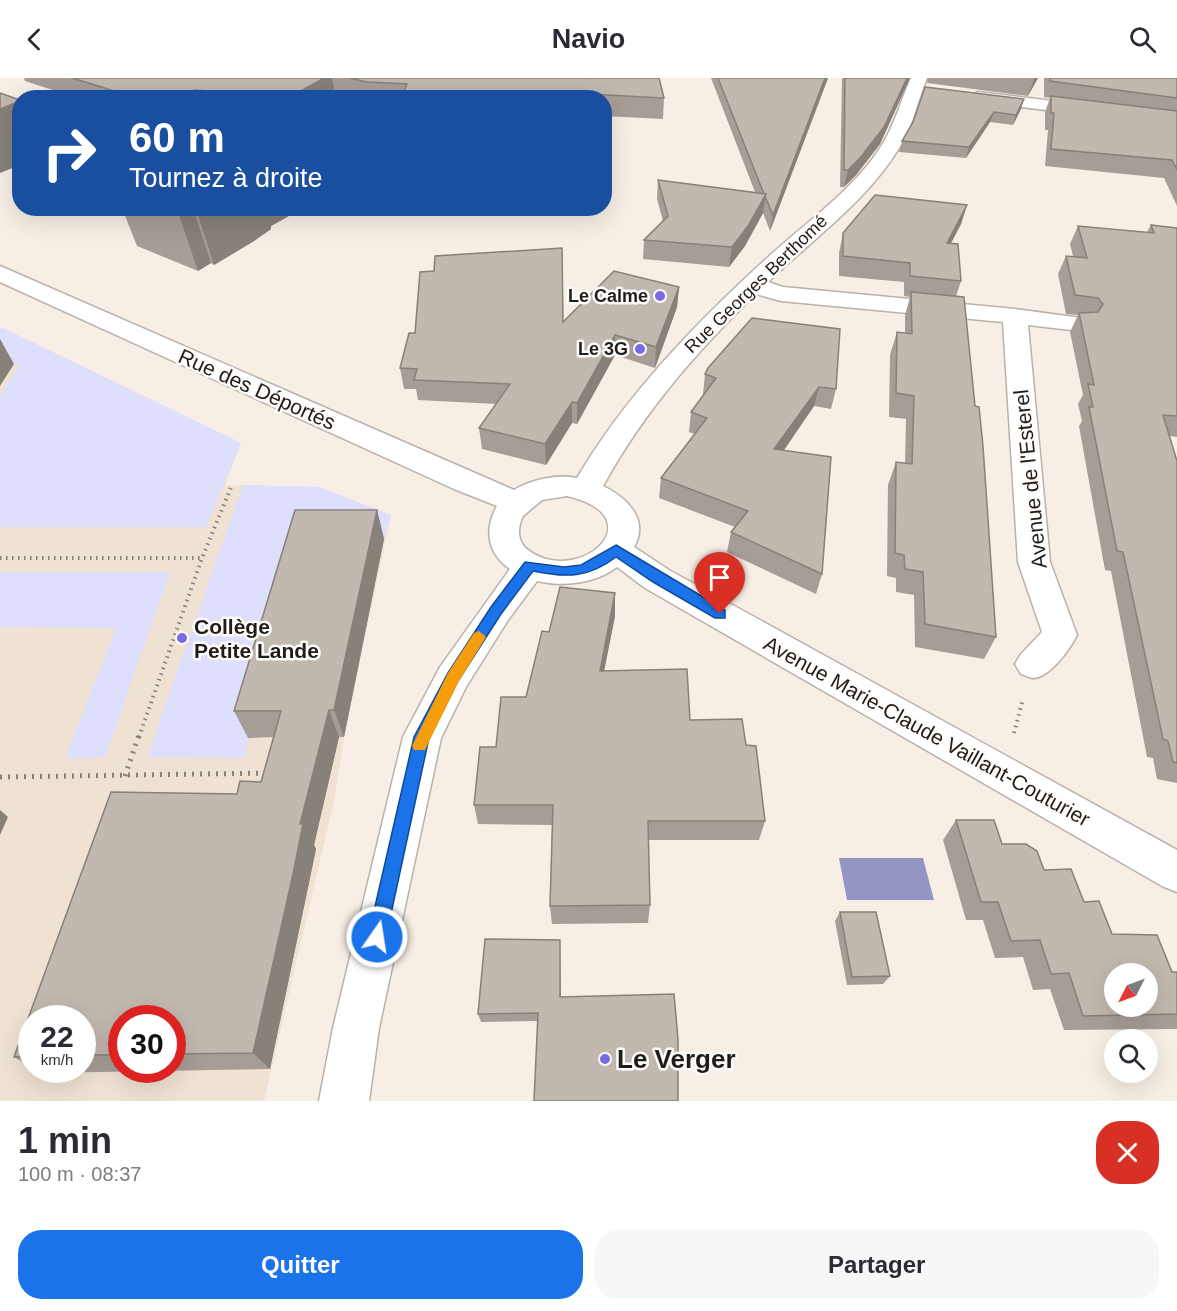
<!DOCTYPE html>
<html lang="fr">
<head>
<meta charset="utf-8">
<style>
  :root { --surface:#fff; --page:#f7f7f7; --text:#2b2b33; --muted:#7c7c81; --accent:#1a73e8 }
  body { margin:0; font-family:Arial,sans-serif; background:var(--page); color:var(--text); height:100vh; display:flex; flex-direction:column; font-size:22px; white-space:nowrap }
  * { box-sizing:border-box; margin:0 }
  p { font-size:20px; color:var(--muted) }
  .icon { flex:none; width:33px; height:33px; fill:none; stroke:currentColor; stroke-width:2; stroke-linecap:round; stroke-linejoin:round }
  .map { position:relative; height:1023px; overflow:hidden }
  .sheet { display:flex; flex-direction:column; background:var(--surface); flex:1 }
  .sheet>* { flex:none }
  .top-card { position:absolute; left:12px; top:12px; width:600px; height:126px; border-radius:24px; box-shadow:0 6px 24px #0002; background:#1a4fa0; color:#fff; overflow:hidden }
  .needle { width:39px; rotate:228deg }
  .buttons { position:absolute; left:1104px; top:885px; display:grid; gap:12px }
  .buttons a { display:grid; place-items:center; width:54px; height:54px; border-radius:50%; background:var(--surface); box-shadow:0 6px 24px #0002; font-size:30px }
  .speed { position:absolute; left:18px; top:927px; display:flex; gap:12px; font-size:30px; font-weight:700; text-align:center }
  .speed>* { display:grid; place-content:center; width:78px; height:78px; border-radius:50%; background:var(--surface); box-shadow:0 6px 24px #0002; line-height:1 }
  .speed small { font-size:15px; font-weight:400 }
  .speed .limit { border:9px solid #d22; background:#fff; color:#111 }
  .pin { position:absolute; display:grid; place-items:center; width:51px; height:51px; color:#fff; margin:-62px -26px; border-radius:50% 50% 50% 0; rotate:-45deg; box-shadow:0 0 6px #0007 }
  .pin .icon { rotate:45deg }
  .me { position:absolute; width:66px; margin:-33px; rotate:13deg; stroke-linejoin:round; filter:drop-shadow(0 0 4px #0008) }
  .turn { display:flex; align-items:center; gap:21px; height:126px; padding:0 18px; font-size:27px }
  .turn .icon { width:78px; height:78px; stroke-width:2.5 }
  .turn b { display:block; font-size:42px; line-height:51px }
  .round { display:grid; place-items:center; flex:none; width:63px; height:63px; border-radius:24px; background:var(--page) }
  .overview { display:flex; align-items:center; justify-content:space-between; height:102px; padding:0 18px }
  h1 { font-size:36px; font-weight:700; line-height:45px }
  .primary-button { display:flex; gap:12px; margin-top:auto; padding:12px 18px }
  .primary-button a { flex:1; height:69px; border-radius:24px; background:var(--accent); color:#fff; font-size:24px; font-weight:700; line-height:69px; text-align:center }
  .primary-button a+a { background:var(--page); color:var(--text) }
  header { display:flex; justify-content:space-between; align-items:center; height:78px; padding:0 18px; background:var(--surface); font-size:27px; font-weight:700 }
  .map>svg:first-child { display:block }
  .built { fill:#f0e2d3; fill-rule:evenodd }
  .green { fill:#dedffc }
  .water { fill:#9495c3 }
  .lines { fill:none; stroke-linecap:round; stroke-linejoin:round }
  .street-casing { stroke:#bab2a9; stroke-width:3 }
  .path-far1 { stroke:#87817b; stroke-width:4; stroke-dasharray:1.5 4.5; stroke-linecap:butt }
  .path { stroke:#87817b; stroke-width:5; stroke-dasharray:2 6; stroke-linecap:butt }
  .street { fill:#fff; fill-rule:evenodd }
  .wall { fill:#a69e96; fill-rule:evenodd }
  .shaded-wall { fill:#87817a }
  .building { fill:#c1b8af; stroke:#87817a; stroke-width:1.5; fill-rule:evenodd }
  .route { fill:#1a73e8; stroke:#114b97; stroke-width:1.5 }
  .slow { fill:#f59e0b }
  .poi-dot { fill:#776ae5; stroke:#fefcfa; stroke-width:2 }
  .labels { text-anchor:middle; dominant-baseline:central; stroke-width:5; stroke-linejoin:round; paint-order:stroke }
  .far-street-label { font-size:18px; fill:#201d19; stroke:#fefcfa }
  .far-poi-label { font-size:18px; font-weight:bold; fill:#201d19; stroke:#fefcfa; text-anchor:end }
  .street-label { font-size:21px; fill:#201d19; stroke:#fefcfa }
  .poi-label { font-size:21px; font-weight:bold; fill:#201d19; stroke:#fefcfa; text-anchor:start }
  .near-poi-label { font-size:26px; font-weight:bold; fill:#201d19; stroke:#fefcfa; text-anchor:start }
</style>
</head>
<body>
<header><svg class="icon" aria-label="back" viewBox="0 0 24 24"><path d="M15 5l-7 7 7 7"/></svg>Navio<svg class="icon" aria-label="search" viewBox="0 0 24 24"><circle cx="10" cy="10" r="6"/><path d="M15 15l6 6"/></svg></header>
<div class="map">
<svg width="1177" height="1023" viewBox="0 0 1177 1023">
  <rect width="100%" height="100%" fill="#f7eee5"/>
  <!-- built -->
  <path class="built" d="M3 250 241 365 225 407 319 409 391 437 344 659 335 718 264 1023H0V251ZM32 940H82V992H32ZM122 940H172V992H122Z"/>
  <!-- green -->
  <g class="green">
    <path d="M3 250 241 365 206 449H0V318L20 287 0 286V251Z"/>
    <path d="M243 407 319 409 391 437 384 461 248 659 245 680 147 679Z"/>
    <path d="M0 494H170L105 679 65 681 116 550 0 549Z"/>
  </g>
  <!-- water -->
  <path class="water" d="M839 780H923L934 822H847Z"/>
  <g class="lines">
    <!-- street casing -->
    <g class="street-casing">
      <g id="street">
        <path d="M911 0H927C918 21 914 45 902 65 871 120 813 161 768 204L783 209 1015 231 1089 241 1092 246 1089 251 1080 253 1028 247 1050 484 1077 557C1070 571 1051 598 1034 600 1030 600 1025 597 1021 596L1015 586 1021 576 1042 554 1018 484 1003 244 781 223 756 216C696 274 643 335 603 408 626 419 650 441 634 469L669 492 1177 772V814L1162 808 645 510 617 489C595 506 563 509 537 503L508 542 466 609 441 660 379 950 369 1023H319L333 950 403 659 440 589 510 491C487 475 484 451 497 428L454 411 0 204V188L514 412C532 401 557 396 577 400 627 316 694 247 766 181 805 145 854 112 882 67 895 46 901 22 911 0ZM567 418C657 439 579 510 528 472 517 464 517 450 523 438L542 422Z"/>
        <path d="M978 14 1177 38V48L972 23 969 19Z"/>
      </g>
    </g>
    <!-- path-far1 -->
    <g class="path-far1">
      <path d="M0 480H202"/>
      <path d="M1014 655 1023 621"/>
      <path d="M139 659 202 480 232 407"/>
    </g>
    <!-- path -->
    <g class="path">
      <path d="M125 698 139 657"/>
      <path d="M0 699 268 695"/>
    </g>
    <!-- street -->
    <use href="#street" class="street"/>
  </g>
  <!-- wall -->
  <g class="wall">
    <path d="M24 0H659L664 20 663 41 604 38V20H348L335 16 330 20H77L25 3Z"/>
    <path d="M711 0H828L770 153 763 135 745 168 729 189 643 181 644 162 663 143 657 121 658 102 755 114Z"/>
    <path d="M842 0H910L880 66 856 97 844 109H840Z"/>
    <path d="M928 0H1038L1028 18 927 5Z"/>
    <path d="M1044 0H1177V128L1164 100 1045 88 1048 52H1045V34L1050 20 1044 19Z"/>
    <path d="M925 9 1021 31 1013 47 990 44 966 80 899 74 902 63 913 44Z"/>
    <path d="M967 127 961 146 951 165 961 203 956 218 996 559 984 581 915 569 914 517 896 514V500L887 498 888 407 896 384 905 385 906 341 889 339 890 277 897 254 905 255V237L910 219 904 218V204L839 198V175L843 155Z"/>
    <path d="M122 130H295L296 134 271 148V151L254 163 214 187 211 185 198 193 137 168Z"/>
    <path d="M1151 147 1177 150V359L1169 358 1177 383V705L1157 701 1153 680 1147 679 1111 493 1105 492 1079 348 1082 343 1078 326 1083 317 1070 254 1078 237 1066 236 1058 196 1066 178H1073L1070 166 1078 148 1147 154Z"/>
    <path d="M679 209 677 229 655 290 615 277 577 346 572 345 546 387 482 371 479 350 496 326 418 322 416 311H404L400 290 563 244Z"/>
    <path d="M705 296 836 311 831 331 814 328 784 372 822 496 816 516 727 474 731 454 735 449 659 420 661 400 695 356 689 354 691 334 704 316H703Z"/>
    <path d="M295 432H377L384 461 344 659H339L314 767 316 771 306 819 270 991 43 995 36 992H82V940H32V989L14 979 111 714 237 716 240 703 261 704 273 659 248 660 234 633ZM122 940H172V992H122Z"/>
    <path d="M615 538 604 592 690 642 746 667 765 743 759 762H648L650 827 648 845 552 846 550 828 552 747 478 746 474 727 496 669 526 619 549 554Z"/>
    <path d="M956 742 1002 766 1044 792 1084 824 1112 856 1172 894H1177V951L1064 952 1050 911 1033 912 1023 879 995 880 983 842H966L943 762Z"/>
    <path d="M840 834 890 898 883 906 847 907 835 843Z"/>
    <path d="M560 862 561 919 538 943 481 944 478 936Z"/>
  </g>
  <!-- shaded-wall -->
  <g class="shaded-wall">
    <path d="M324 0H332L335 16 330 20H292V18Z"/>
    <path d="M825 0H828L770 153 773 137Z"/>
    <path d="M907 0H910L880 66 856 97 844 109 848 92Z"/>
    <path d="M1035 0H1038L1028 18 1034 1Z"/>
    <path d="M194 12 196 20H185Z"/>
    <path d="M1024 21 1021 31 1013 47 1016 37Z"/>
    <path d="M20 23V87L0 95V31Z"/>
    <path d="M994 34 990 44 966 80 969 69Z"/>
    <path d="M766 116 763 135 745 168 729 189 732 169Z"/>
    <path d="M967 127 961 146 941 184 947 165Z"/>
    <path d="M191 130H193L211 185 198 193 179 137Z"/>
    <path d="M197 130H295L296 134 271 148V151L254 163 214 187 196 131Z"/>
    <path d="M679 209 677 229 655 290 656 269Z"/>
    <path d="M615 257V277L577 346V325Z"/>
    <path d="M0 261 14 286 0 308Z"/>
    <path d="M819 309 814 328 771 391 774 371Z"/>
    <path d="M572 324V345L546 387 545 366Z"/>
    <path d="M377 432 384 461 344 659 334 632Z"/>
    <path d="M615 515V538L600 614V593Z"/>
    <path d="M329 632 339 659 314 767 316 771 306 819 270 991 253 975 300 746Z"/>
    <path d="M0 732 8 739 0 757Z"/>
  </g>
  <!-- building -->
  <g class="building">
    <path d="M72 0H324L292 18 194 12 185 20 124 16Z"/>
    <path d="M349 0H659L664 20 528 13 526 20H404L407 13H404L407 6 367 4Z"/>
    <path d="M718 0H825L773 137 765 118 766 116H764Z"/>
    <path d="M845 0H907L884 49 860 80 848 92H844Z"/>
    <path d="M1050 0H1177V20L1050 3Z"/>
    <path d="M925 9 1024 21 1016 37 994 34 969 69 902 63 913 44Z"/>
    <path d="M0 15 20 22V23L0 31Z"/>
    <path d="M1051 18 1177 33V92L1172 82 1051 71 1054 35H1051Z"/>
    <path d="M658 102 766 116 748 148 732 169 644 162 668 138Z"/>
    <path d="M875 117 967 127 947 165 958 166 961 203 910 198V185L843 178V155Z"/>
    <path d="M161 130H191L179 137Z"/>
    <path d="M1151 147 1177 150V338L1163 337 1177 383V685L1173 684 1168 663 1163 661 1123 474 1117 473 1089 329H1093L1088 306 1094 307 1079 235 1098 234 1103 226 1098 220 1075 217 1066 178 1087 180 1078 148 1154 155Z"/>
    <path d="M562 170 563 244 614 193 679 209 656 269 615 257 577 325 572 324 545 366 479 350 510 306 414 302 417 291 400 290 409 255H415L420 194 434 193 435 178Z"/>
    <path d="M911 214 964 219 975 328 979 329 983 368 996 559 925 546 923 494 905 491 904 477 895 475 896 384 912 386 914 318 896 315 897 254 912 256Z"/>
    <path d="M752 240 840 251 836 311 819 309 774 371 831 379 822 496 731 454 748 433 661 400 707 340 691 334 716 300 705 296 708 290Z"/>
    <path d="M295 432H377L334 632H329L300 746H303L293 796 253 975 172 976V940H122V977H82V940H32V978L14 979 111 714 237 716 240 703 261 704 281 633H234Z"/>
    <path d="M560 509 615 515 600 593 687 591 690 642 742 641 746 667 756 668 765 743H648L650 827 550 828 553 727H474L480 669H496L501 619H526L542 553 549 554Z"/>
    <path d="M956 742H994L1002 766H1026L1037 773 1044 792 1071 791 1084 824 1099 823 1112 856 1157 857 1172 894H1177V936L1083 938 1069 895 1051 896 1040 862 1011 863 998 824H981ZM1114 896H1148V928H1114Z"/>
    <path d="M840 834H876L890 898 852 899Z"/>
    <path d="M485 861 560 862V919L674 916 678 961V1023H534L538 935 478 936Z"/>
  </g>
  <!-- route -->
  <path class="route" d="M616 467 725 532V540H715L653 504 616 479C589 500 566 500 533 493L501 536 458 603 429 660 386 859 383 865 377 868 370 865 368 859 414 659 448 595 491 529 525 484 564 489 581 487Z"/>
  <!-- slow -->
  <path class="slow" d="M479 553 486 559 459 603 425 672H414L412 668 448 595 474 555Z"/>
  <!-- markers -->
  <g class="poi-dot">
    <circle cx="660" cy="218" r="6"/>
    <circle cx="640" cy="271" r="6"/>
    <circle cx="182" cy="560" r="6"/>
    <circle cx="605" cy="981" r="6"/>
  </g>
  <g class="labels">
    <!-- far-street labels -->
    <g class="far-street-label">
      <text transform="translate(756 206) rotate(-44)">Rue Georges Berthomé</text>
    </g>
    <!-- far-poi labels -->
    <g class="far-poi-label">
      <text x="648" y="218">Le Calme</text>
      <text x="628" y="271">Le 3G</text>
    </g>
    <!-- street labels -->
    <g class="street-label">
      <text transform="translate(257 311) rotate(24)">Rue des Déportés</text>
      <text transform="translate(1030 401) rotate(-96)">Avenue de l'Esterel</text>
      <text transform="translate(927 653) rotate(29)">Avenue Marie-Claude Vaillant-Couturier</text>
    </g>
    <!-- poi labels -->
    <g class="poi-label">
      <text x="194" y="548">Collège<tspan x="194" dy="24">Petite Lande</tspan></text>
    </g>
    <!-- near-poi labels -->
    <g class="near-poi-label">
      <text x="617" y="981">Le Verger</text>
    </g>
  </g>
</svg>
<div class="buttons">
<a><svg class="needle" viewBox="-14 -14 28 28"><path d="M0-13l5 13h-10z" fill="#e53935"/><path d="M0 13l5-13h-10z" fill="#7c7c81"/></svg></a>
<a><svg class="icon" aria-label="search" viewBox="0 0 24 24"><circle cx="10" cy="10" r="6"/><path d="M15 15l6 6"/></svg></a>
</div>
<div class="speed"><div>22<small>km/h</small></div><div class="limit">30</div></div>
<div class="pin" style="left:720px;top:536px;background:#d93025"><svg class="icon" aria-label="arrive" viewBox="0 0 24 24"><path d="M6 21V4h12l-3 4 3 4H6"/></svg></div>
<svg class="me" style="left:377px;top:859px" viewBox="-20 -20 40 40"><circle r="17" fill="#1a73e8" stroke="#fff" stroke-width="3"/><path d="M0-11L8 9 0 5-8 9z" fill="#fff"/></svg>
<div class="top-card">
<div class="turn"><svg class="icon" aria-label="right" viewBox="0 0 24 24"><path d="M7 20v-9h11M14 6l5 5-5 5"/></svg><div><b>60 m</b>Tournez à droite</div></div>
</div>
</div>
<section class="sheet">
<div class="overview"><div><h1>1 min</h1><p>100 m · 08:37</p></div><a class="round" style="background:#d93025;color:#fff"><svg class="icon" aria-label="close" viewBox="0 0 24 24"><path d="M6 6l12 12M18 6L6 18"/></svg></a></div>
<div class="primary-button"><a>Quitter</a><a>Partager</a></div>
</section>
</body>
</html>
